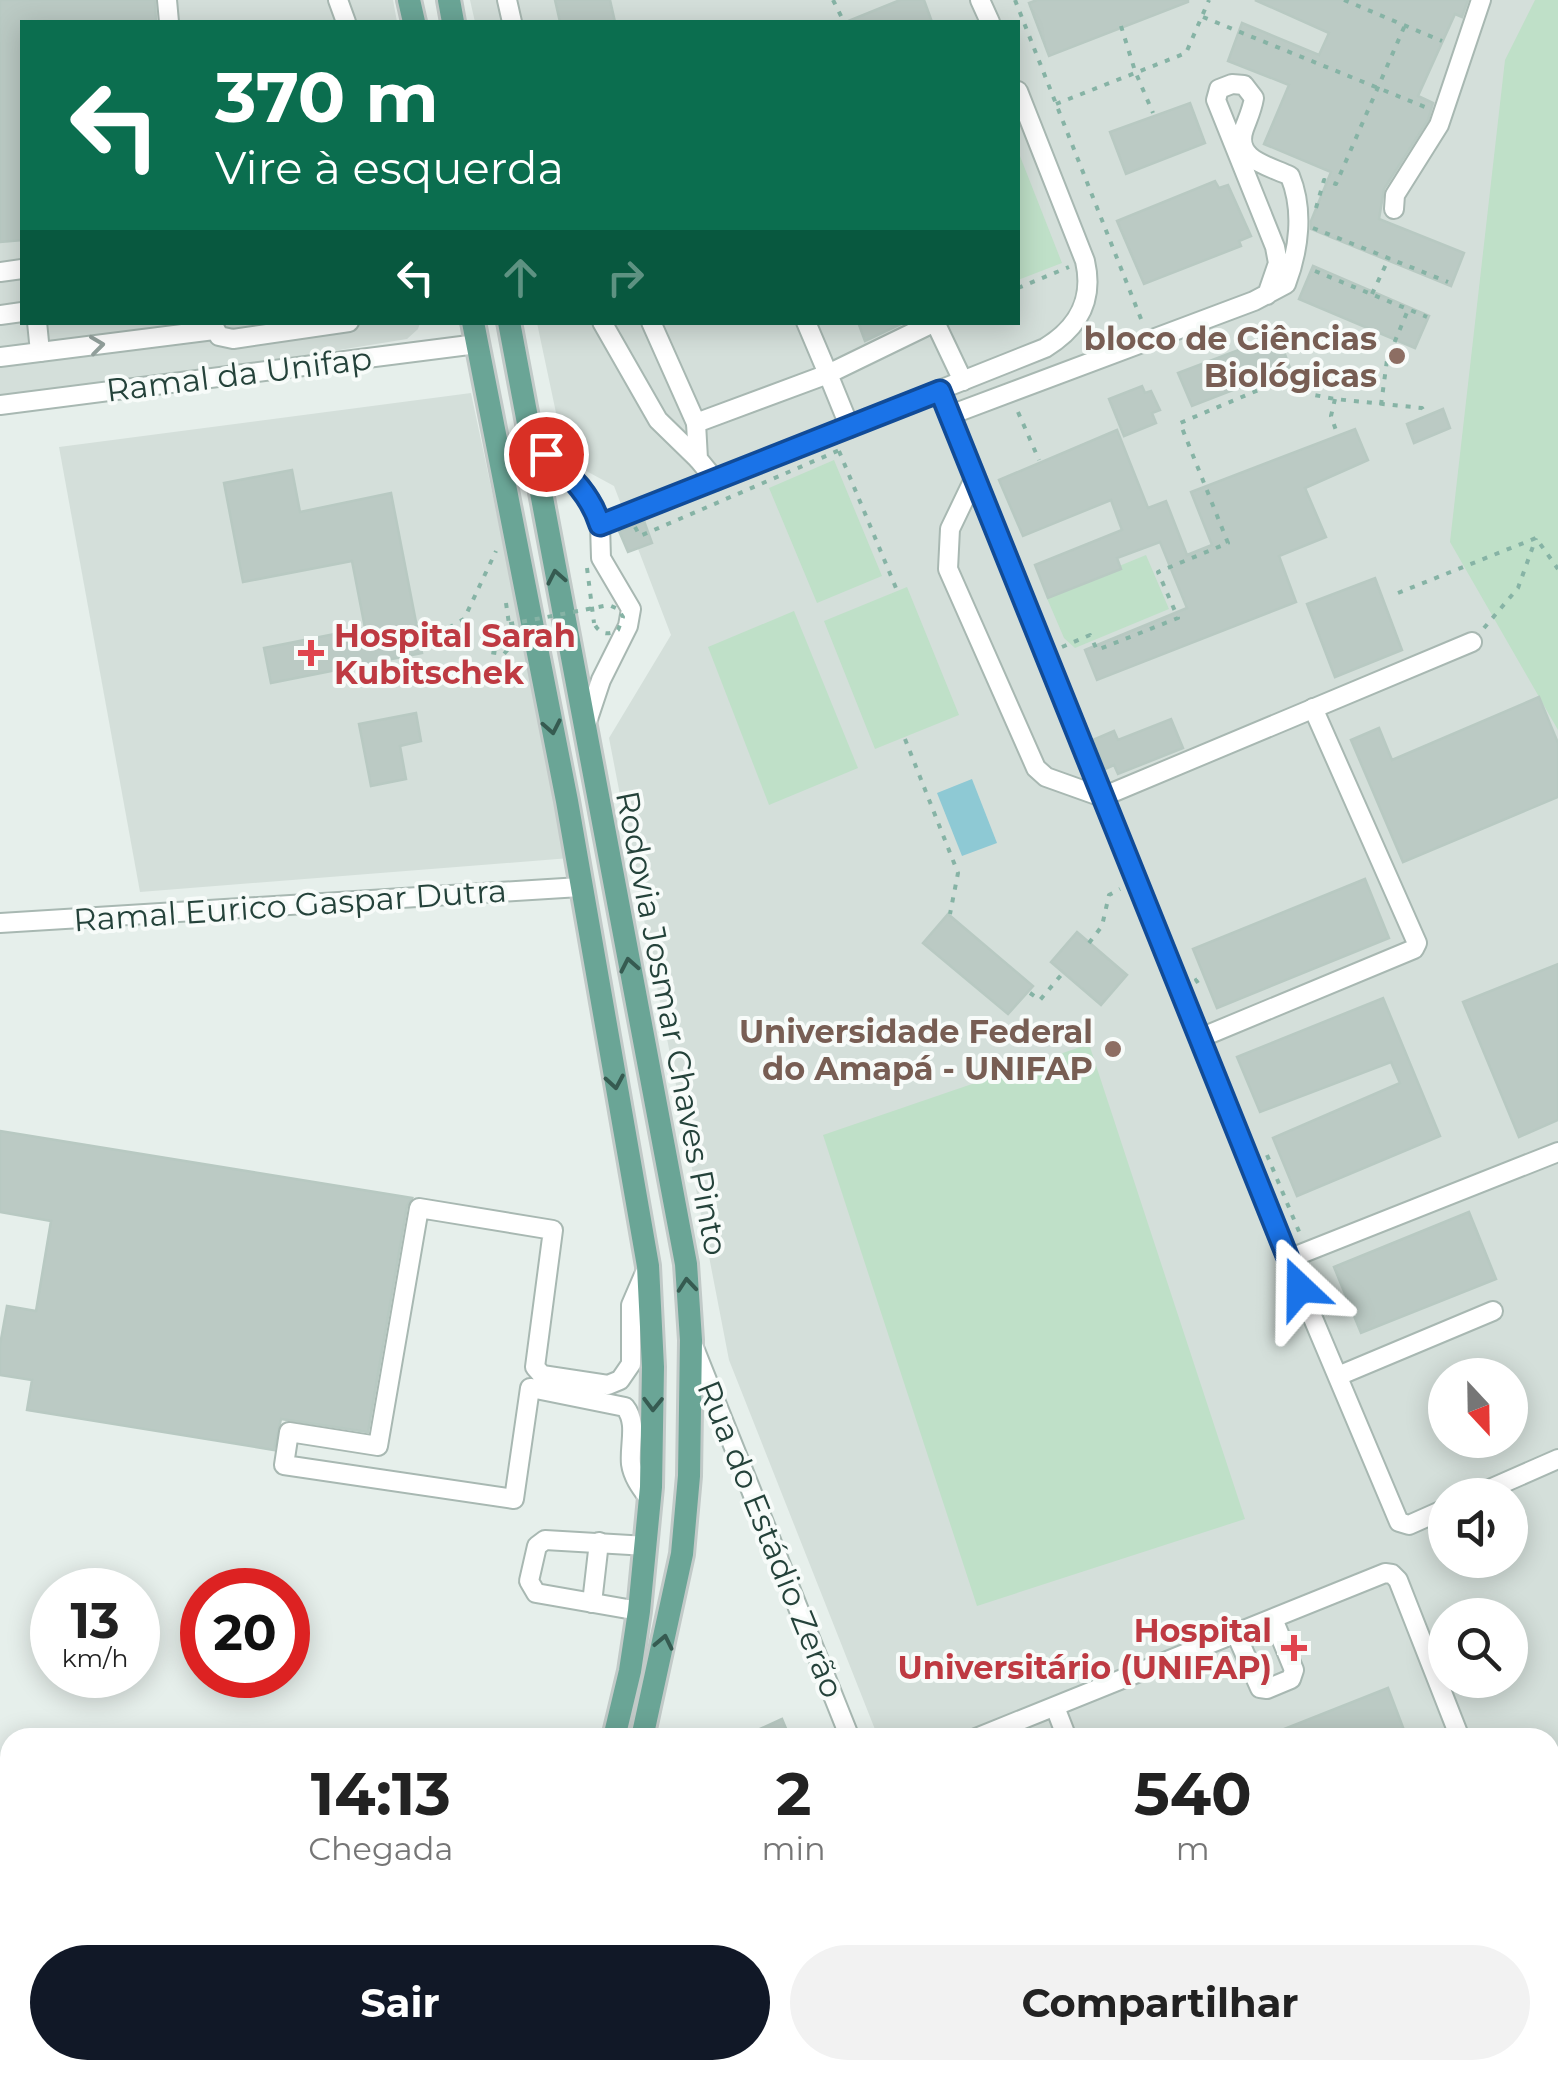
<!DOCTYPE html>
<html lang="pt">
<head>
<meta charset="utf-8">
<style>
  :root { --surface:#fff; --page:#f2f2f2; --text:#222; --muted:#767676; --accent:#111827 }
  body { margin:0; font-family:Montserrat,sans-serif; background:var(--page); color:var(--text); height:100vh; display:flex; flex-direction:column; font-size:38px; white-space:nowrap }
  * { box-sizing:border-box; margin:0 }
  p { font-size:32px; color:var(--muted) }
  .icon { flex:none; width:55px; height:55px; fill:none; stroke:currentColor; stroke-width:2; stroke-linecap:round; stroke-linejoin:round }
  .map { position:relative; flex:1; overflow:hidden }
  .drawer { position:absolute; left:0px; top:1728px; width:1560px; height:352px; display:flex; flex-direction:column; background:var(--surface); border-radius:30px 30px 0 0; box-shadow:0 5px 25px #0003 }
  .drawer>* { flex:none }
  .guide { position:absolute; left:20px; top:20px; width:1000px; height:305px; border-radius:0px; box-shadow:0 5px 25px #0003; background:#0b6e4f; color:#fff; overflow:hidden }
  .needle { width:65px; rotate:158deg }
  .fabs { position:absolute; left:1428px; top:1358px; display:grid; gap:20px }
  .fabs a { display:grid; place-items:center; width:100px; height:100px; border-radius:50%; background:var(--surface); box-shadow:0 5px 25px #0003; font-size:50px }
  .speed { position:absolute; left:30px; top:1568px; display:flex; gap:20px; font-size:50px; font-weight:700; text-align:center }
  .speed>* { display:grid; place-content:center; width:130px; height:130px; border-radius:50%; background:var(--surface); box-shadow:0 5px 25px #0003; line-height:1 }
  .speed small { font-size:25px; font-weight:400 }
  .speed .limit { border:15px solid #d22; background:#fff; color:#111 }
  .pin { position:absolute; display:grid; place-items:center; width:85px; height:85px; color:#fff; margin:-42px; border:5px solid #fff; border-radius:50%; box-shadow:0 2px 10px #0007 }
  .me { position:absolute; width:110px; margin:-55px; rotate:337deg; stroke-linejoin:round; filter:drop-shadow(0 0 8px #0008) }
  .turn { display:flex; align-items:center; gap:35px; height:210px; padding:0 30px; font-size:45px }
  .turn .icon { width:130px; height:130px; stroke-width:2.5 }
  .turn b { display:block; font-size:70px; line-height:85px }
  .lanes { display:flex; align-items:center; height:95px; padding:0 30px; background:#0003; justify-content:center; gap:50px; direction:ltr }
  .lanes .off { opacity:.35 }
  .eta { display:flex; justify-content:space-evenly; align-items:center; height:170px; text-align:center }
  .eta b { font-size:60px; font-weight:700; line-height:70px }
  .button { display:flex; gap:20px; margin-top:auto; padding:20px 30px }
  .button a { flex:1; height:115px; border-radius:60px; background:var(--accent); color:#fff; font-size:40px; font-weight:700; line-height:115px; text-align:center }
  .button a+a { background:var(--page); color:var(--text) }
  .map>svg:first-child { display:block }
  .built { fill:#d4dfda; fill-rule:evenodd }
  .green { fill:#bfe0c8 }
  .water { fill:#8ec9d4 }
  .building { fill:#bbcac4; stroke:#b8c9c2; stroke-width:2.5 }
  .lines { fill:none; stroke-linecap:round; stroke-linejoin:round }
  .minor-casing { stroke:#a8b8b2; stroke-width:22 }
  .major-casing { stroke:#c2cac8; stroke-width:28 }
  .path { stroke:#86b3a5; stroke-width:4; stroke-dasharray:5 8; stroke-linecap:butt }
  .minor { stroke:#fff; stroke-width:18 }
  .major { stroke:#6aa596; stroke-width:22 }
  .path-bridge { stroke:#86b3a5; stroke-width:4; stroke-dasharray:5 8; stroke-linecap:butt }
  .oneway { stroke:#92a09c }
  .oneway2 { stroke:#365b51 }
  .route-casing { stroke:#114b97; stroke-width:25 }
  .route { stroke:#1a73e8; stroke-width:18 }
  .education-dot { fill:#8d6e63; stroke:#f7fbf9; stroke-width:4 }
  .health-dot { fill:#e0444e; stroke:#f7fbf9; stroke-width:4 }
  .labels { text-anchor:middle; dominant-baseline:central; stroke-width:8; stroke-linejoin:round; paint-order:stroke }
  .education-label { font-size:32px; font-weight:bold; fill:#785e54; stroke:#f7fbf9; text-anchor:end }
  .street-label { font-size:32px; fill:#24423a; stroke:#f7fbf9 }
  .health-label { font-size:32px; font-weight:bold; fill:#be3a42; stroke:#f7fbf9; text-anchor:start }
</style>
</head>
<body>
<div class="map">
<svg width="1558" height="2078" viewBox="0 0 1558 2078">
  <rect width="100%" height="100%" fill="#e6efeb"/>
  <!-- built -->
  <g class="built">
    <path d="M0 0H393L397 22H22V322L420 323 418 329 407 339 0 405Z"/>
    <path d="M470 0H1558V2078H1013L1009 2070H1550V1738L878 1737 729 1360 609 738 671 635 614 486 566 460 537 323 1018 322V22H475ZM1445 1375H1510V1440H1445ZM1445 1495H1510V1560H1445ZM1445 1615H1510V1680H1445Z"/>
    <path d="M471 393 570 858 140 892 59 447Z"/>
  </g>
  <!-- green -->
  <g class="green">
    <path d="M1535 0H1558V730L1450 542 1505 60Z"/>
    <path d="M1018 151 1062 263 1018 280Z"/>
    <path d="M834 460 882 576 817 603 769 488Z"/>
    <path d="M1146 555 1169 609 1075 648 1064 638 1046 596Z"/>
    <path d="M907 587 959 715 875 749 824 621Z"/>
    <path d="M794 611 858 768 769 805 708 647Z"/>
    <path d="M1089 1044 1245 1519 977 1606 823 1135Z"/>
  </g>
  <!-- water -->
  <path class="water" d="M972 779 997 843 962 856 937 793Z"/>
  <!-- building -->
  <g class="building">
    <path d="M0 0H155L156 22H22V240L0 242Z"/>
    <path d="M555 0H610L615 22H560Z"/>
    <path d="M900 0H924L932 22H846Z"/>
    <path d="M1037 0H1188V2L1049 56 1029 3Z"/>
    <path d="M1255 0H1468L1462 17 1455 14 1418 96 1433 103 1428 120 1384 189 1379 219 1464 253 1451 286 1311 229V221L1331 172 1264 144 1289 85 1228 61 1242 23 1319 55 1329 33Z"/>
    <path d="M1190 103 1205 143 1126 174 1110 132Z"/>
    <path d="M1215 181 1219 188 1228 185 1251 236 1239 241 1241 246 1144 284 1117 221Z"/>
    <path d="M1313 266 1429 316 1415 348 1299 299Z"/>
    <path d="M858 322H905L865 341Z"/>
    <path d="M1278 335 1290 368 1192 406 1178 373Z"/>
    <path d="M1142 386 1145 393 1151 391 1160 410 1152 413 1156 423 1124 436 1109 399Z"/>
    <path d="M1443 409 1450 428 1414 443 1407 424Z"/>
    <path d="M1355 429 1368 460 1305 488 1326 537 1279 556 1296 602 1097 680 1085 650 1187 608 1160 542 1117 558 1121 569 1048 598 1035 565 1122 530 1111 500 1023 536 999 480 1117 430 1148 508 1166 501 1187 555 1212 545 1191 492Z"/>
    <path d="M292 470 300 512 391 493 422 653 271 683 264 648 365 628 352 561 243 582 224 483Z"/>
    <path d="M644 521 652 543 628 552 619 531Z"/>
    <path d="M1375 578 1402 650 1335 677 1307 604Z"/>
    <path d="M1539 697 1558 743V797L1403 862 1351 740 1379 728 1392 760Z"/>
    <path d="M416 713 421 741 400 746 406 779 371 786 359 724Z"/>
    <path d="M1171 719 1183 748 1118 774 1114 765 1105 769 1093 740 1114 731 1118 740Z"/>
    <path d="M1365 879 1389 938 1217 1008 1193 949Z"/>
    <path d="M948 914 1033 986 1008 1014 923 943Z"/>
    <path d="M1077 932 1127 975 1101 1005 1051 962Z"/>
    <path d="M1558 964V1120L1519 1137 1463 1002Z"/>
    <path d="M1383 998 1440 1136 1297 1196 1273 1138 1400 1083 1391 1062 1260 1112 1237 1057Z"/>
    <path d="M0 1131 412 1198 407 1206 368 1432 281 1419 274 1450 27 1410 32 1380 0 1375V1345L7 1306 36 1311 51 1221 0 1212Z"/>
    <path d="M1469 1212 1496 1279 1361 1333 1334 1267Z"/>
    <path d="M1388 1688 1407 1738H1264V1737Z"/>
    <path d="M782 1719 790 1738H740Z"/>
  </g>
  <g class="lines">
    <!-- minor casing -->
    <g class="minor-casing">
      <g id="minor">
        <path d="M167 0 169 22"/>
        <path d="M338 0 346 22"/>
        <path d="M507 0 512 22"/>
        <path d="M980 0 990 22"/>
        <path d="M1394 209 1395 195 1439 125 1481 0"/>
        <path d="M0 272 22 269"/>
        <path d="M0 315 22 312"/>
        <path d="M37 322 40 352"/>
        <path d="M602 322 658 420 698 459"/>
        <path d="M651 322 696 423"/>
        <path d="M212 323 219 336 233 339 349 322"/>
        <path d="M0 357 214 330"/>
        <path d="M940 391 950 415 1254 301 1286 284C1299 250 1304 210 1290 176 1270 166 1233 160 1244 129 1248 118 1252 110 1254 98L1244 85 1232 84 1219 89 1216 100 1275 247 1278 263 1267 295"/>
        <path d="M0 405 477 344"/>
        <path d="M950 415 1288 1259"/>
        <path d="M850 428 828 374 935 322 963 381"/>
        <path d="M530 439 580 485 594 506 600 525 601 558 631 609 628 626 601 680 586 725"/>
        <path d="M974 479 950 529 948 569 1036 768 1046 777 1102 797 1472 642"/>
        <path d="M716 481 698 459 696 423 828 374 806 322"/>
        <path d="M600 525 1045 348C1078 328 1094 300 1085 261L1018 91"/>
        <path d="M0 923 580 887"/>
        <path d="M1200 1038 1414 949 1417 943 1313 708"/>
        <path d="M647 1268 631 1305V1364L620 1380 608 1385 542 1375 535 1367 553 1230 419 1208 378 1446 289 1432 284 1465 514 1499 530 1388 536 1389 625 1407C638 1423 629 1445 631 1464 633 1478 642 1489 650 1500"/>
        <path d="M693 1345 850 1738"/>
        <path d="M1338 1376 1493 1311"/>
        <path d="M1476 1495 1558 1459"/>
        <path d="M1445 1509 1409 1525 1399 1522 1288 1259 1558 1152"/>
        <path d="M592 1603 599 1542"/>
        <path d="M639 1611 536 1593 529 1581 537 1546 545 1540 647 1546"/>
        <path d="M1236 1634 1260 1688 1267 1689 1291 1679 1294 1670 1273 1619"/>
        <path d="M1055 1707 1067 1738"/>
        <path d="M976 1738 1385 1573 1392 1574 1398 1580 1460 1738"/>
        <path d="M984 2070 987 2078"/>
        <path d="M1113 2070 1116 2078"/>
        <path d="M1161 2070 1164 2078"/>
        <path d="M1216 2070 1219 2078"/>
        <path d="M1547 2070 1550 2078"/>
        <path d="M678 2078 698 2070"/>
        <path d="M1050 2078 1069 2070"/>
      </g>
    </g>
    <!-- major casing -->
    <g class="major-casing">
      <g id="major">
        <path d="M409 0 414 22"/>
        <path d="M449 0 453 22"/>
        <path d="M473 322 567 801 648 1266 653 1367 651 1487 639 1611 630 1671 614 1738"/>
        <path d="M509 322 686 1264 691 1340 689 1476 682 1554 642 1738"/>
        <path d="M474 2078 478 2070"/>
        <path d="M510 2078 513 2070"/>
      </g>
    </g>
    <!-- path -->
    <g class="path">
      <path d="M833 0 844 22"/>
      <path d="M1015 0 1143 324"/>
      <path d="M1344 0 1442 41"/>
      <path d="M1203 17 1425 107"/>
      <path d="M1121 26 1135 71 1153 113"/>
      <path d="M1056 104 1186 53 1209 0"/>
      <path d="M1316 208 1324 180 1336 184 1405 25"/>
      <path d="M1313 228 1448 282"/>
      <path d="M1315 271 1427 317"/>
      <path d="M1018 288 1069 267"/>
      <path d="M1372 294 1389 258"/>
      <path d="M1335 399 1331 416 1338 436"/>
      <path d="M1381 405 1387 360 1408 310"/>
      <path d="M1018 412 1039 460"/>
      <path d="M839 451 896 588"/>
      <path d="M635 527 640 536 842 449"/>
      <path d="M587 568 594 623"/>
      <path d="M1398 593 1536 538 1558 569"/>
      <path d="M506 603 511 638"/>
      <path d="M1484 628 1518 588 1536 538"/>
      <path d="M1062 647 1090 635 1097 650 1178 618 1158 572 1228 543 1180 423 1268 386 1335 399 1422 408 1427 416"/>
      <path d="M436 649 443 631 464 619 496 551"/>
      <path d="M905 739 958 873 950 914"/>
      <path d="M1089 943 1102 926 1109 895 1120 889"/>
      <path d="M1198 983 1196 980 1203 977"/>
      <path d="M1030 993 1040 1000 1062 974"/>
      <path d="M1267 1155 1300 1234"/>
    </g>
    <!-- minor -->
    <use href="#minor" class="minor"/>
    <!-- major -->
    <use href="#major" class="major"/>
    <!-- path-bridge -->
    <path class="path-bridge" d="M511 638 510 647 504 654 490 652 485 645V636L495 627 609 605 618 609 623 617 618 630C608 636 599 634 594 623"/>
  </g>
  <!-- one-way arrows -->
  <defs><path id="oneway-chevron" d="M-2-3.5L2.5 0L-2 3.5" fill="none" stroke-width="1.6" stroke-linecap="round" stroke-linejoin="round" transform="scale(2.5)"/></defs>
  <use class="oneway" href="#oneway-chevron" transform="translate(97 345) rotate(-7)"/>
  <g class="oneway2">
    <use href="#oneway-chevron" transform="translate(556 577) rotate(-101)"/>
    <use href="#oneway-chevron" transform="translate(552 727) rotate(79)"/>
    <use href="#oneway-chevron" transform="translate(629 965) rotate(-101)"/>
    <use href="#oneway-chevron" transform="translate(615 1082) rotate(80)"/>
    <use href="#oneway-chevron" transform="translate(687 1285) rotate(-95)"/>
    <use href="#oneway-chevron" transform="translate(653 1404) rotate(91)"/>
    <use href="#oneway-chevron" transform="translate(664 1642) rotate(-78)"/>
  </g>
  <g class="lines">
    <!-- route casing -->
    <g class="route-casing">
      <path id="route" d="M546 454C570 476 590 493 600 525L940 391 1300 1288"/>
    </g>
    <!-- route -->
    <use href="#route" class="route"/>
  </g>
  <!-- markers -->
  <g class="education-dot">
    <circle cx="1397" cy="356" r="10"/>
    <circle cx="1113" cy="1049" r="10"/>
  </g>
  <g class="health-dot">
    <path d="M306 638h10v10h10v10h-10v10h-10v-10h-10v-10h10z"/>
    <path d="M1289 1633h10v10h10v10h-10v10h-10v-10h-10v-10h10z"/>
  </g>
  <g class="labels">
    <!-- education labels -->
    <g class="education-label">
      <text x="1377" y="338">bloco de Ciências<tspan x="1377" dy="37">Biológicas</tspan></text>
      <text x="1093" y="1031">Universidade Federal<tspan x="1093" dy="37">do Amapá - UNIFAP</tspan></text>
    </g>
    <!-- street labels -->
    <g class="street-label">
      <text transform="translate(239 374) rotate(-7)">Ramal da Unifap</text>
      <text transform="translate(290 905) rotate(-4)">Ramal Eurico Gaspar Dutra</text>
      <text transform="translate(672 1023) rotate(79)">Rodovia Josmar Chaves Pinto</text>
      <text transform="translate(771 1539) rotate(68)">Rua do Estádio Zerão</text>
    </g>
    <!-- health labels -->
    <g class="health-label">
      <text x="334" y="635">Hospital Sarah<tspan x="334" dy="37">Kubitschek</tspan></text>
      <text x="1272" y="1630" text-anchor="end">Hospital<tspan x="1272" dy="37">Universitário (UNIFAP)</tspan></text>
    </g>
  </g>
</svg>
<div class="fabs">
<a><svg class="needle" viewBox="-14 -14 28 28"><path d="M0-13l5 13h-10z" fill="#e53935"/><path d="M0 13l5-13h-10z" fill="#767676"/></svg></a>
<a><svg class="icon" aria-label="sound" viewBox="0 0 24 24"><path d="M4 9h4l5-4v14l-5-4H4zM17 9q2 3 0 6"/></svg></a>
<a><svg class="icon" aria-label="search" viewBox="0 0 24 24"><circle cx="10" cy="10" r="6"/><path d="M15 15l6 6"/></svg></a>
</div>
<div class="speed"><div>13<small>km/h</small></div><div class="limit">20</div></div>
<div class="pin" style="left:546px;top:454px;background:#d93025"><svg class="icon" aria-label="arrive" viewBox="0 0 24 24"><path d="M6 21V4h12l-3 4 3 4H6"/></svg></div>
<svg class="me" style="left:1300px;top:1288px" viewBox="-20 -20 40 40"><path d="M0-17L14 15 0 8-14 15z" fill="#1a73e8" stroke="#fff" stroke-width="4"/></svg>
<div class="guide">
<div class="turn"><svg class="icon" aria-label="left" viewBox="0 0 24 24"><path d="M17 20v-9H6M10 6l-5 5 5 5"/></svg><div><b>370 m</b>Vire à esquerda</div></div>
<div class="lanes"><svg class="icon" aria-label="left" viewBox="0 0 24 24"><path d="M17 20v-9H6M10 6l-5 5 5 5"/></svg><svg class="icon off" aria-label="ahead" viewBox="0 0 24 24"><path d="M12 20V5M6 11l6-6 6 6"/></svg><svg class="icon off" aria-label="right" viewBox="0 0 24 24"><path d="M7 20v-9h11M14 6l5 5-5 5"/></svg></div>
</div>
<section class="drawer">
<div class="eta">
<div><b>14:13</b><p>Chegada</p></div>
<div><b>2</b><p>min</p></div>
<div><b>540</b><p>m</p></div>
</div>
<div class="button"><a>Sair</a><a>Compartilhar</a></div>
</section>
</div>
</body>
</html>
